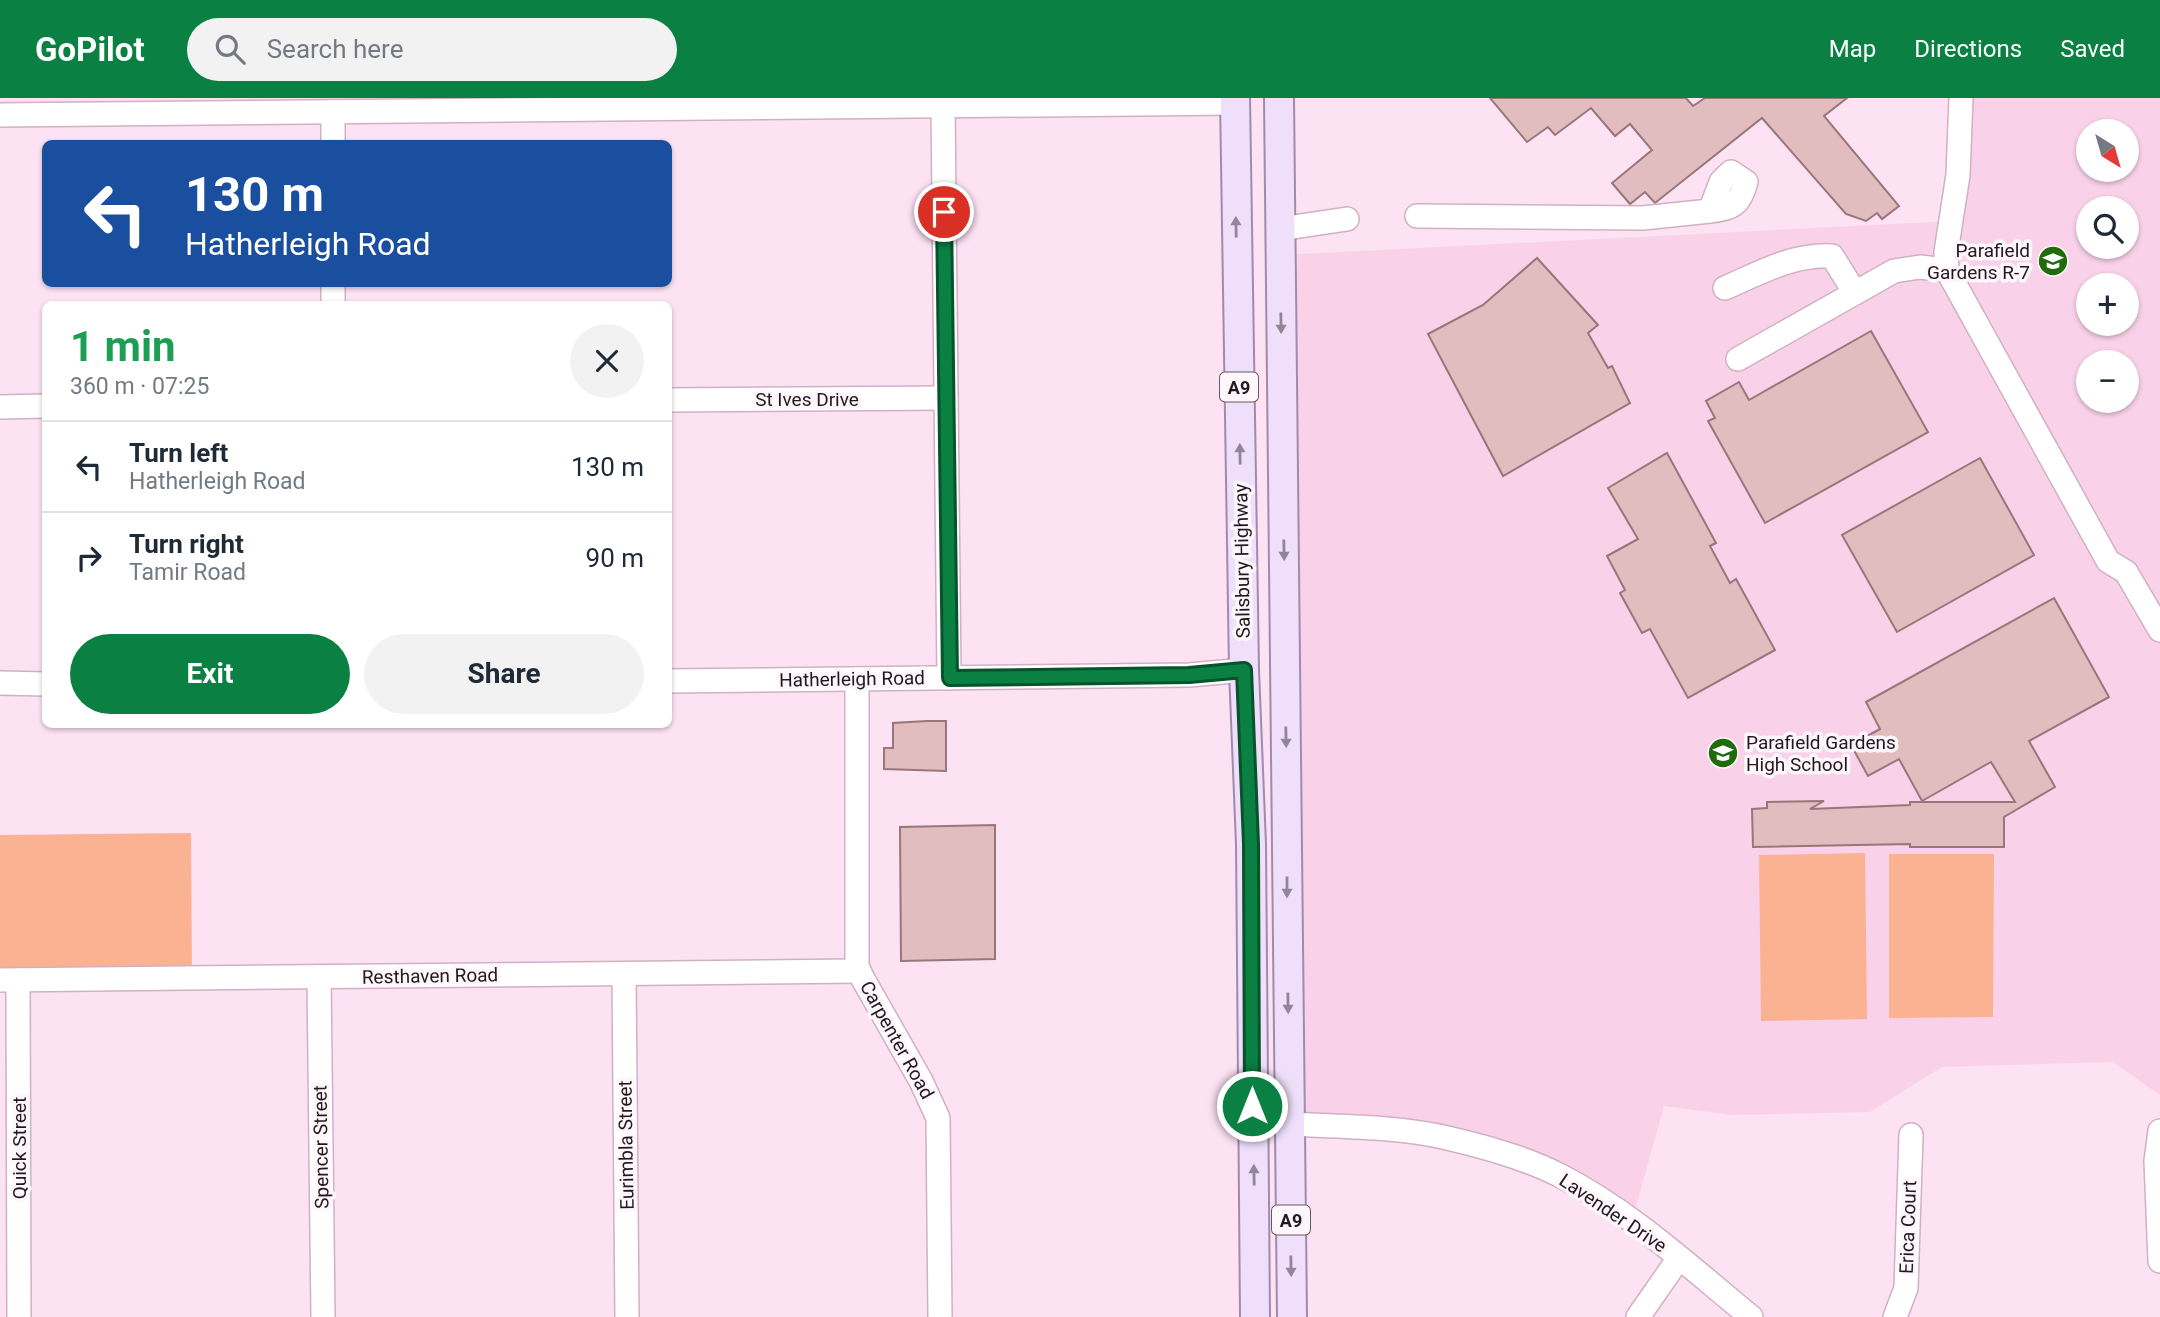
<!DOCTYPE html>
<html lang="en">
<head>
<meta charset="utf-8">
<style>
  :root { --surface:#fff; --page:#f2f2f3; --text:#1f2937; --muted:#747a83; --line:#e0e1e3; --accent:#0b8043 }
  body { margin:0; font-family:Roboto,sans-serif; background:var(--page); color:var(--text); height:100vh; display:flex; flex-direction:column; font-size:26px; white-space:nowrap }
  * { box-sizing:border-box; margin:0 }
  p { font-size:23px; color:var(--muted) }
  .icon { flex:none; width:38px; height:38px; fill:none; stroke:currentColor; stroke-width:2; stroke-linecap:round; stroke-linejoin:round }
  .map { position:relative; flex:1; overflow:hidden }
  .side { position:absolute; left:42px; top:203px; width:630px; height:427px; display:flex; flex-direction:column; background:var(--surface); border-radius:10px; box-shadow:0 2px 5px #0004 }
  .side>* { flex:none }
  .guide { position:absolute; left:42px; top:42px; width:630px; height:147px; border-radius:10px; box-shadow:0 2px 5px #0004; background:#1a4fa0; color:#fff; overflow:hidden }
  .needle { width:46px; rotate:143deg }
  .fabs { position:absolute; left:2076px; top:21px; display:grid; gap:14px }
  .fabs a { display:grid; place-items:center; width:63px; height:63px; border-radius:50%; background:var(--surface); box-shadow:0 2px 5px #0004; font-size:35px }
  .pin { position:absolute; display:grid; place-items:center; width:60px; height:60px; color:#fff; margin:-30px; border:4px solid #fff; border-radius:50%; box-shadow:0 2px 7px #0007 }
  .me { position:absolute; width:77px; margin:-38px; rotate:0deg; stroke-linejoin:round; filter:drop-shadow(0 0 5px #0008) }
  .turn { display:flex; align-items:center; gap:24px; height:147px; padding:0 28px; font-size:32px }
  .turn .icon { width:91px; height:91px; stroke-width:2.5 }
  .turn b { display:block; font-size:49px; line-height:60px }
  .round { display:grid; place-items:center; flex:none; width:74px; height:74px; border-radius:37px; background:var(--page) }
  .summary { display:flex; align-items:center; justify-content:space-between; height:119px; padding:0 28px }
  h1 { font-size:42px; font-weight:700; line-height:52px; color:#1e9e55 }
  .primary-button { display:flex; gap:14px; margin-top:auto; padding:14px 28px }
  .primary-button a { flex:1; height:80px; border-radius:42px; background:var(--accent); color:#fff; font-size:28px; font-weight:700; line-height:80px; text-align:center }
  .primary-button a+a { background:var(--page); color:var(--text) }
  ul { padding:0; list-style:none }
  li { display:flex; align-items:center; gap:21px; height:91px; padding:0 28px; border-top:2px solid var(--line) }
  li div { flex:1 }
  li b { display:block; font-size:26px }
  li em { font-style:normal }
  header { display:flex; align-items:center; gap:42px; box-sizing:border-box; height:98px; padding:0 35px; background:var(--accent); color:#fff }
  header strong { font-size:33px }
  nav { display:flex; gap:38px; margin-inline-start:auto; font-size:24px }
  .search { width:490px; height:63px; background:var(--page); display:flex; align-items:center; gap:18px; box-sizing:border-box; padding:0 24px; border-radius:38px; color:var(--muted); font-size:26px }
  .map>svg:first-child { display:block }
  .built { fill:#f9d2ea; fill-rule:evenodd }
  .green { fill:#fab292 }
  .building { fill:#e2bdbf; stroke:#987679; stroke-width:2 }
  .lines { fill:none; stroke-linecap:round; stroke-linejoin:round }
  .minor-casing { stroke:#d0b1c3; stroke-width:26 }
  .major-casing { stroke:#a08bad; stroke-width:32 }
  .minor { stroke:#fff; stroke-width:23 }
  .major { stroke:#efdffb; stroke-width:28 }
  .oneway { fill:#938598 }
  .route-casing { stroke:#07532c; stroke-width:18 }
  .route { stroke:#0b8043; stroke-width:12 }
  .labels { text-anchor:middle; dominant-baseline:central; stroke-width:7; stroke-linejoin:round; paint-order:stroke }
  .shield { fill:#fdf6fa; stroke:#645b61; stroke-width:2 }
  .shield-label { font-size:18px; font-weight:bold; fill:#23181f }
  .poi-label { font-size:19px; fill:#23181f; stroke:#fdf6fa; text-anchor:end }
  .street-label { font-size:19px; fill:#23181f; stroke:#fdf6fa }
</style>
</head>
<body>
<header>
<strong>GoPilot</strong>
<div class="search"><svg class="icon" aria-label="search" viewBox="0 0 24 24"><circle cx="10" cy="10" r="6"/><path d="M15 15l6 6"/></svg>Search here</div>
<nav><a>Map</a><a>Directions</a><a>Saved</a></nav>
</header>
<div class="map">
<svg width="2160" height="1219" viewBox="0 0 2160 1219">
  <rect width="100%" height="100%" fill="#fce2f2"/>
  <!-- built -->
  <path class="built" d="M1961 0H2160V997L2113 964 1942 969 1870 1014 1731 1017 1664 1008 1632 1123 1482 1050 1290 1026 1281 157 1951 123ZM2088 33H2126V72H2088ZM2088 110H2126V149H2088ZM2088 187H2126V226H2088ZM2088 264H2126V303H2088Z"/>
  <!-- green -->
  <g class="green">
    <path d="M191 735 192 880 0 882V737Z"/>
    <path d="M1865 755 1867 921 1761 923 1759 757Z"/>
    <path d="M1889 756H1994L1993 919 1889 920Z"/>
  </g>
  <!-- building -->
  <g class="building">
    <path d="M1490 0H1686L1693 8 1705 0H1847L1824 18 1899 108 1882 121 1877 115 1866 123 1846 116 1762 20 1655 105 1645 94 1630 106 1612 85 1652 52 1630 26 1615 38 1591 10 1555 37 1548 29 1527 44Z"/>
    <path d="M1537 160 1598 227 1588 235 1608 270 1612 268 1630 305 1503 378 1428 236 1483 207Z"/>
    <path d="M1871 233 1928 334 1765 425 1708 323 1715 320 1706 303 1739 284 1749 302Z"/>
    <path d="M1667 355 1716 445 1710 448 1730 485 1736 481 1775 552 1688 600 1650 531 1642 535 1620 495 1625 492 1607 458 1638 441 1608 390Z"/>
    <path d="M1980 360 2034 457 1897 534 1842 437Z"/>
    <path d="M2054 500 2109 599 2029 643 2055 689 2004 719V749H1910V746L1753 749 1752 711 1767 710V704L1824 703 1810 711 1910 707V704H2015L1991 664 1922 703 1899 661 1868 678 1851 647 1880 631 1866 604Z"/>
    <path d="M927 623H946V673L884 671V650H893V625Z"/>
    <path d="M995 727V861L901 863 900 729Z"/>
  </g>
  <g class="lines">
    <!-- minor casing -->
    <g class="minor-casing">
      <g id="minor">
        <path d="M1961 0 1958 77 1946 154 1947 172 2108 463 2126 474 2160 532"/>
        <path d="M943 8 949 580"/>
        <path d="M333 14V46"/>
        <path d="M0 17 1235 5"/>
        <path d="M1417 118 1643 120 1710 113 1721 84 1731 74 1746 84C1740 107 1732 111 1710 113"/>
        <path d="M1280 131 1347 121"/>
        <path d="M333 186V206"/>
        <path d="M1725 190C1759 175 1793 156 1832 158L1855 195"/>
        <path d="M1738 261 1894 173 1920 169 1947 172"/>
        <path d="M668 302 946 300"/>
        <path d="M0 309 46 308"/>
        <path d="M857 581V868L863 881 921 983 938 1020 940 1219"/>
        <path d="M668 583 1189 577 1244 572"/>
        <path d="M0 585 46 586"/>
        <path d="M624 876 627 1219"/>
        <path d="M319 879 323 1219"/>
        <path d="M0 882 859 873"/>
        <path d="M18 882 19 1219"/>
        <path d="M1290 1026C1340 1029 1393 1028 1443 1039 1482 1048 1524 1059 1559 1077 1630 1113 1690 1169 1751 1219"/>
        <path d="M2160 1033 2156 1063 2160 1163"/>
        <path d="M1638 1219 1679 1160"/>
        <path d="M1895 1219 1906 1190 1911 1037"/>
      </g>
    </g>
    <!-- major casing -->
    <g class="major-casing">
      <g id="major">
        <path d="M1235 0 1244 572 1251 746 1255 1219"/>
        <path d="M1279 0 1292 1219"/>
      </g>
    </g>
    <!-- minor -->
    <use href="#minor" class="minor"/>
    <!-- major -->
    <use href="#major" class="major"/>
  </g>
  <!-- one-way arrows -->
  <defs><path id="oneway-solid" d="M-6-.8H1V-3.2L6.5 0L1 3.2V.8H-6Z" transform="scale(1.75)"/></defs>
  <g class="oneway">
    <use href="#oneway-solid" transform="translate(1236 129) rotate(-91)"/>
    <use href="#oneway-solid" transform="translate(1281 225) rotate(89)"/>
    <use href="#oneway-solid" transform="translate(1240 356) rotate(-91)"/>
    <use href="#oneway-solid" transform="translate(1284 452) rotate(89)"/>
    <use href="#oneway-solid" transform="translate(1286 639) rotate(89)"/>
    <use href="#oneway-solid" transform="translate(1287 789) rotate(90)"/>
    <use href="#oneway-solid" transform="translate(1288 905) rotate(89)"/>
    <use href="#oneway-solid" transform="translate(1254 1077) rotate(-91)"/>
    <use href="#oneway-solid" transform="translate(1291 1168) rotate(89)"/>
  </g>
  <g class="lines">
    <!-- route casing -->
    <g class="route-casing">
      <path id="route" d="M944 114 950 580 1189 577 1244 572 1251 746 1252 1008"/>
    </g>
    <!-- route -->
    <use href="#route" class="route"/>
  </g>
  <!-- icons -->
  <defs>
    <g id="school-disc" transform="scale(1.575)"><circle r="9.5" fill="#206c0c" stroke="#fdf6fa"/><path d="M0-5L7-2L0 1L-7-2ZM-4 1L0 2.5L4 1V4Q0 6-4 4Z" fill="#fff"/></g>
  </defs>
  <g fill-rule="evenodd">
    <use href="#school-disc" x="2053" y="163"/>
    <use href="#school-disc" x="1723" y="655"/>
  </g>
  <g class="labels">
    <!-- shield labels -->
    <g class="shield">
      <rect x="1220" y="274.5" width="38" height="29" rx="5"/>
      <rect x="1272" y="1107.5" width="38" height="29" rx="5"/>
    </g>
    <g class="shield-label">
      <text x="1239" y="289">A9</text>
      <text x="1291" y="1122">A9</text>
    </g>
    <!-- poi labels -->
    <g class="poi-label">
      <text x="2030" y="152">Parafield<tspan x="2030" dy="22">Gardens R-7</tspan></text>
      <text x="1746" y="644" text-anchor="start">Parafield Gardens<tspan x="1746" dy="22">High School</tspan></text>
    </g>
    <!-- street labels -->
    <g class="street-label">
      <text x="807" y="301">St Ives Drive</text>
      <text transform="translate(1242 463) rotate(-91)">Salisbury Highway</text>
      <text transform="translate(852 581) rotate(-1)">Hatherleigh Road</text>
      <text transform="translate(430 878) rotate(-1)">Resthaven Road</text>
      <text transform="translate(897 942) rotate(61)">Carpenter Road</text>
      <text transform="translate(626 1047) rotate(-91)">Eurimbla Street</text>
      <text transform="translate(321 1049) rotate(-91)">Spencer Street</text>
      <text transform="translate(19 1050) rotate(-90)">Quick Street</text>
      <text transform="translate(1613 1115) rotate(34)">Lavender Drive</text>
      <text transform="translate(1908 1129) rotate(-88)">Erica Court</text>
    </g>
  </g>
</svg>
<div class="fabs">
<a><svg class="needle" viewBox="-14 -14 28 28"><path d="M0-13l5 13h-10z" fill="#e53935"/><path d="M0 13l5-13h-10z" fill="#747a83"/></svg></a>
<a><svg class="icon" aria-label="search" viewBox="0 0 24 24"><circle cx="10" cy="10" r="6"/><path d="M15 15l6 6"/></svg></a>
<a>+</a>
<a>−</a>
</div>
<div class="pin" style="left:944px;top:114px;background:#d93025"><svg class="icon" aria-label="arrive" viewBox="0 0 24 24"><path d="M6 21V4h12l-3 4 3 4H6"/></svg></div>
<svg class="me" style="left:1252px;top:1008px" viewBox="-20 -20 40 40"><circle r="17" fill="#0b8043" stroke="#fff" stroke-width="3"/><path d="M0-11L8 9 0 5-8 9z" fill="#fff"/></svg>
<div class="guide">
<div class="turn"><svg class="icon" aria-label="left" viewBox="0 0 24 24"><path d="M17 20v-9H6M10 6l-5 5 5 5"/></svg><div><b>130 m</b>Hatherleigh Road</div></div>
</div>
<section class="side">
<div class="summary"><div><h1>1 min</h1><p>360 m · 07:25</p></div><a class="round"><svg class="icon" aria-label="close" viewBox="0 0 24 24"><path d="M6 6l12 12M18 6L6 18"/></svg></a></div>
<ul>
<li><svg class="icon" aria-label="left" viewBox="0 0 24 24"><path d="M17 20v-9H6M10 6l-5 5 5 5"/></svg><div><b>Turn left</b><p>Hatherleigh Road</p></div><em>130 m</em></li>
<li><svg class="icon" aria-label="right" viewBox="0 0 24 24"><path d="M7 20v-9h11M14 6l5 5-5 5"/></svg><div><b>Turn right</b><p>Tamir Road</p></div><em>90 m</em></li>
</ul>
<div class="primary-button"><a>Exit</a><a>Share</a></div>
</section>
</div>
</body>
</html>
